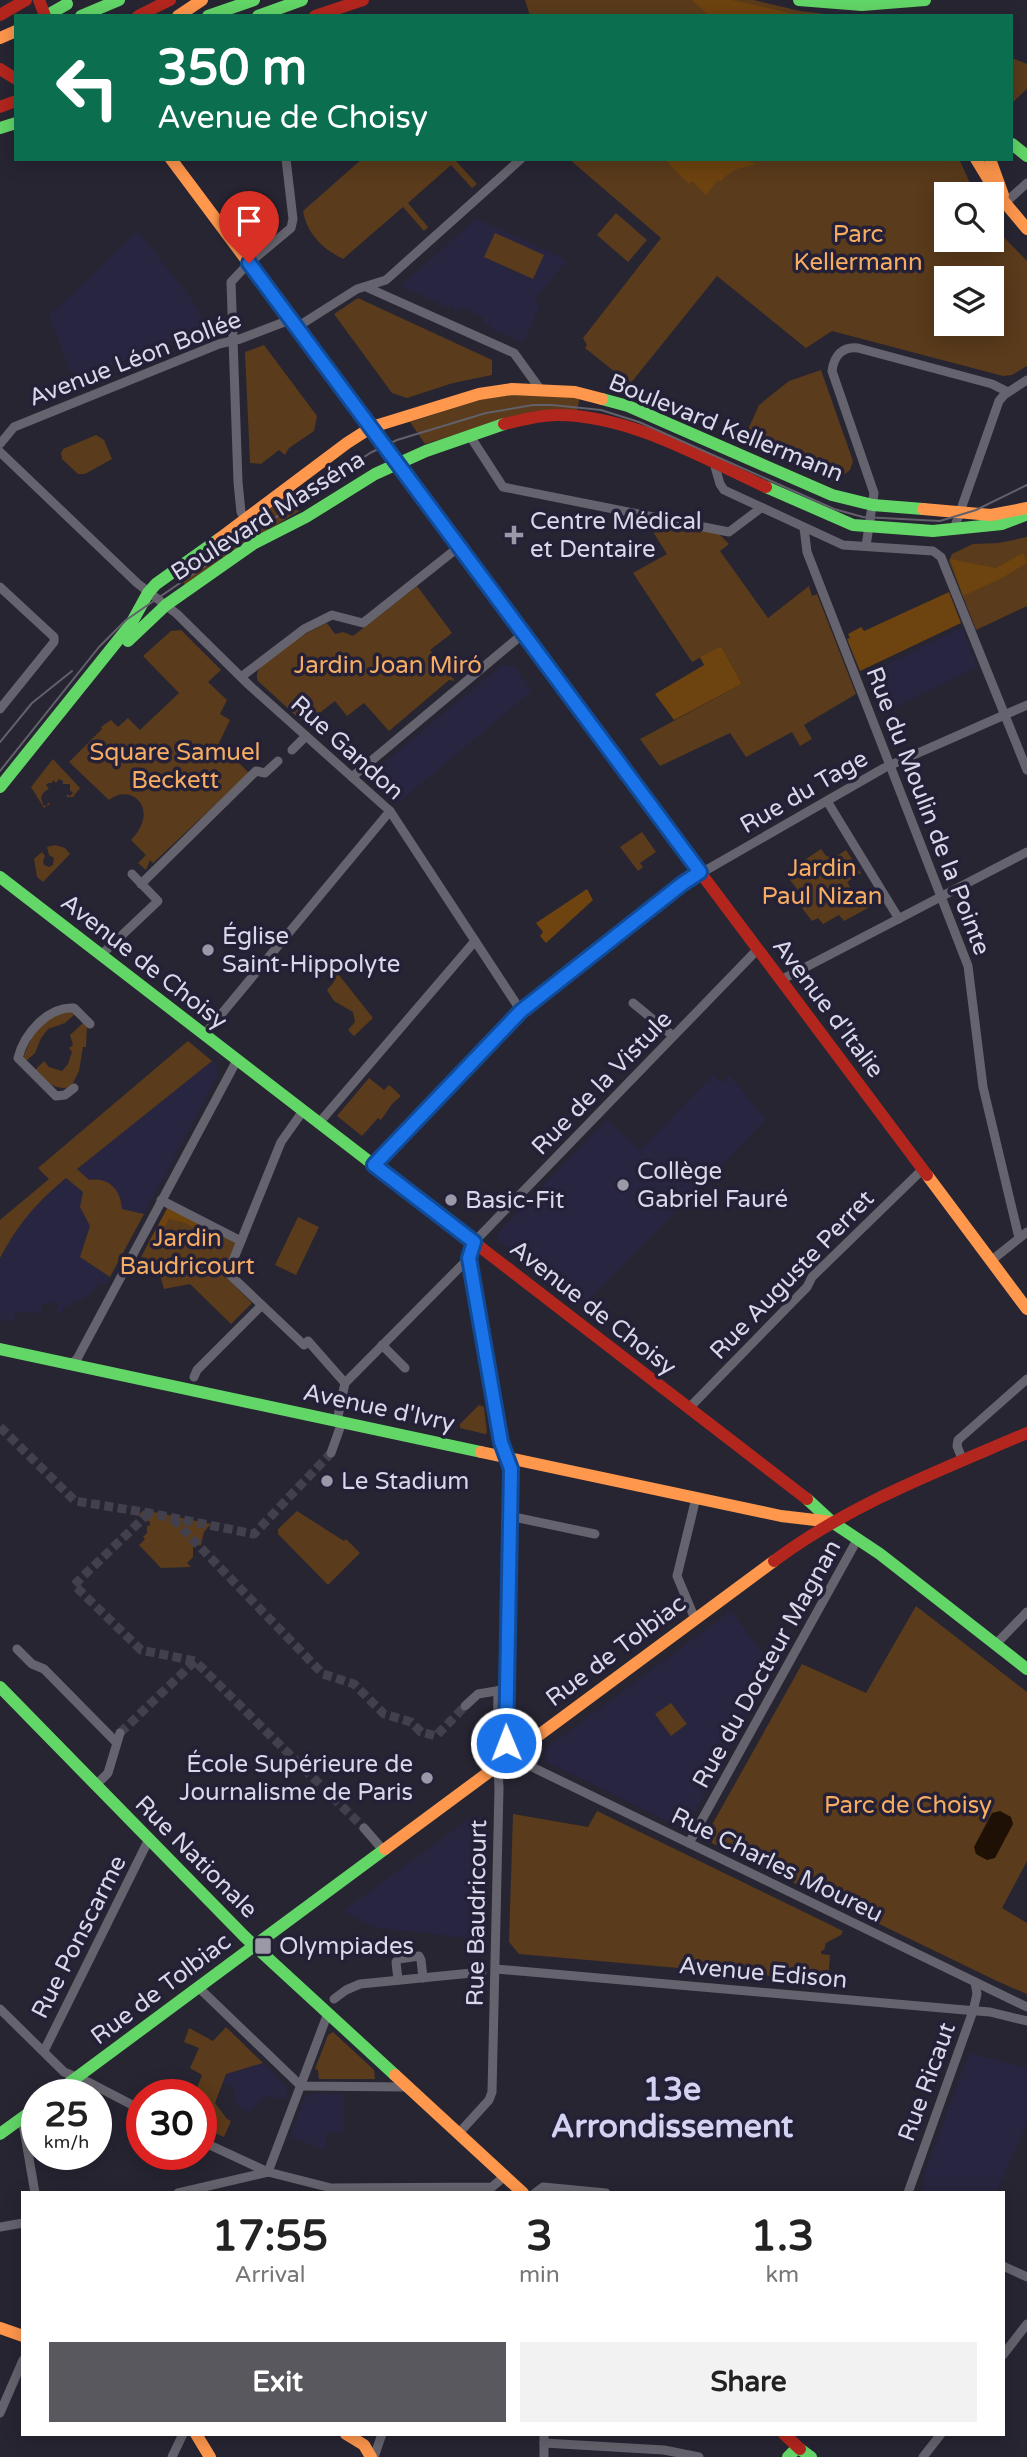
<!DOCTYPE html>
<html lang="en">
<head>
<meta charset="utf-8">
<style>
  :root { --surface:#fff; --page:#f2f2f2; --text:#222; --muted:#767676; --accent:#58585e }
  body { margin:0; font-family:"Varela Round",sans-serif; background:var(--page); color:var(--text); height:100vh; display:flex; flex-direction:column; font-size:26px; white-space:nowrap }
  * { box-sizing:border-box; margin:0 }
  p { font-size:23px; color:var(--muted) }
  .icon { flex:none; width:38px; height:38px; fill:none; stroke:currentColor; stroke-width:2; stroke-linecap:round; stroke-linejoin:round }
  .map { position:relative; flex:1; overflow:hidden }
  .panel { position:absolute; left:21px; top:2191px; width:984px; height:245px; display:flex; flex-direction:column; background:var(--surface); border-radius:0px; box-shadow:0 4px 18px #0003 }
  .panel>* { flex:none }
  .hud { position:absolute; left:14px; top:14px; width:999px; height:147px; border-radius:0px; box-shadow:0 4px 18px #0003; background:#0b6e4f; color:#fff; overflow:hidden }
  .tools { position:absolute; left:934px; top:182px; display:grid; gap:14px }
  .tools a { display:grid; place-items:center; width:70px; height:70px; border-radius:0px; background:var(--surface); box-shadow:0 4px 18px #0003; font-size:35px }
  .speed { position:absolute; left:21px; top:2079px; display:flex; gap:14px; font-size:35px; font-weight:700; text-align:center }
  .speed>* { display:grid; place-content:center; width:91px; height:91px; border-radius:50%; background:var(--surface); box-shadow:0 4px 18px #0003; line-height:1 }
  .speed small { font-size:18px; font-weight:400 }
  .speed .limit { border:10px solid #d22; background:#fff; color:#111 }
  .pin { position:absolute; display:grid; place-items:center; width:60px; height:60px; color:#fff; margin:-72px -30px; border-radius:50% 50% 50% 0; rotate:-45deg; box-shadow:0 0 7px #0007 }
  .pin .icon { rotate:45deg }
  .me { position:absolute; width:77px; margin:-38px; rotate:359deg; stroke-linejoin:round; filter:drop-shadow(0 0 5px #0008) }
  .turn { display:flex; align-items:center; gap:24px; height:147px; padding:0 28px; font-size:32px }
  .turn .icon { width:91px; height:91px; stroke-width:2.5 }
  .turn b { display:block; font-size:49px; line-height:60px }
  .eta { display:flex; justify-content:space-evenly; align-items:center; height:119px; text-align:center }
  .eta b { font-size:42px; font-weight:800; line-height:49px }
  .action { display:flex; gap:14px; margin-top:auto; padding:14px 28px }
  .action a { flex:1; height:80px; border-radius:0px; background:var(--accent); color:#fff; font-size:28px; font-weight:800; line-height:80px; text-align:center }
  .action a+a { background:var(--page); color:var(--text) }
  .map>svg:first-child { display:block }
  .built { fill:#282540 }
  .green { fill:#5a3b1b; fill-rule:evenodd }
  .forest { fill:#6d430f }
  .water { fill:#1e1005 }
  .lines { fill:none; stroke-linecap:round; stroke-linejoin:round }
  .street-tunnel { stroke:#42404d; stroke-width:9; stroke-dasharray:9 4.5; stroke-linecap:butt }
  .street { stroke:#65646e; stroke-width:9 }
  .fast { stroke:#63d668; stroke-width:12 }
  .slow { stroke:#ff974d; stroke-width:12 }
  .jam { stroke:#b3261e; stroke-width:12 }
  .tram { stroke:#62606a; stroke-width:2 }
  .route-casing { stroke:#114b97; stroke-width:18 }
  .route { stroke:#1a73e8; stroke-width:12 }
  .poi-dot { fill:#9b99a8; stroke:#232037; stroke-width:2.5 }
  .labels { text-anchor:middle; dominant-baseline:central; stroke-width:7; stroke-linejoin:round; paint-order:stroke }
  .park-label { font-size:24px; fill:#f6ad62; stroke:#232037 }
  .street-label { font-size:24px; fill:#d9d8e8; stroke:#232037 }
  .poi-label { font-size:24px; fill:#d9d8e8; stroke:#232037; text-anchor:start }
  .district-label { font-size:32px; font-weight:bold; fill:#d4d2f1; stroke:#232037 }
</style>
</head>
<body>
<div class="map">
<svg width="1027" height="2457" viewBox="0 0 1027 2457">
  <rect width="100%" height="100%" fill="#272532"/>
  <!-- built -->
  <g class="built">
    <path d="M476 218 567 260 534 300 540 304 523 342 491 329 490 324 485 326 482 317 464 308 455 312 452 306 448 308 401 286Z"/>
    <path d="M138 231 200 311 198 314 207 326 145 353 85 375 75 382 49 316Z"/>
    <path d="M962 627 977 667 883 713 873 687 889 679 883 666Z"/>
    <path d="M502 665 514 666 532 691 397 804 379 777 381 765Z"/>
    <path d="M212 1061 216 1064 218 1075 144 1214 122 1209V1202L95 1179 89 1180 76 1169Z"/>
    <path d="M713 1075 722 1083 730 1075 766 1120 583 1306 496 1239 499 1232 607 1119 640 1150Z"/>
    <path d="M66 1178 83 1192 85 1218 90 1226 80 1257 110 1277 106 1286 101 1283 83 1299 64 1308 61 1314 56 1311 58 1306 56 1301 41 1305 42 1313 16 1312 13 1322 0 1319V1258L19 1224 40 1201Z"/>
    <path d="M731 1611 763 1654 777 1662 689 1822 677 1826 545 1761 544 1750Z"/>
    <path d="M474 1815 476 1818H487L486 1864 489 1868 485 1871 484 1940 373 1927 343 1911Z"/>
    <path d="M969 2053 1027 2068V2122L996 2193H921L925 2178 923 2177Z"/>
    <path d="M263 2063 286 2086 287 2093 285 2099 265 2096 259 2105 251 2108 250 2112 245 2111 237 2106 234 2097 235 2088 223 2082 226 2074Z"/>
    <path d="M310 2094H344V2132L326 2133 325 2150 290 2137 304 2098Z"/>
  </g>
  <!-- green -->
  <g class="green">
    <path d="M525 0H754L800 11 842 16H530Z"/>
    <path d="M1012 58 1027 64V89L1012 103Z"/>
    <path d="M362 159H457L456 161 477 184 472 188 451 165 408 203 428 227 424 231 403 207 343 259C323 249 307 234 303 211Z"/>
    <path d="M569 159H959L975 194H947V240H992V225L1027 261V366L1012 375 1003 376 832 331 806 348 717 276 630 384 585 348 587 345 583 338 661 238ZM947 278H992V324H947Z"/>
    <path d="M616 213 647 240 628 262 597 235Z"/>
    <path d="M495 233 544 255 533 279 484 257Z"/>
    <path d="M358 298 492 360V375L453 383 407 398 392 393 334 314Z"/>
    <path d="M264 345 317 416 314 431 289 448 285 455 279 450 261 464 250 463 245 352Z"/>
    <path d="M821 370 853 461 850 470 834 482 743 441 759 405 789 381Z"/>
    <path d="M508 395 580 396 577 411 517 415 425 444 410 422 480 400Z"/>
    <path d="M96 435 104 440 112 459 85 474H78L62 459 61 453 63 449Z"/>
    <path d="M287 494 299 511 250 541 185 585 177 573Z"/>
    <path d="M645 519 718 533 729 544 720 551 768 618 809 586 812 596 817 594 856 694 804 725 812 739 800 746 792 732 746 757 730 733 660 766 640 739 742 684 721 646 692 662 633 573 667 554Z"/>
    <path d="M1027 537V606L976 630 949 561 952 554 973 544 999 543Z"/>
    <path d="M417 586 452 633 430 650 455 681 449 680 389 731 364 703 347 716 335 701 305 724 258 681C257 677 256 675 258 671 265 655 311 630 327 623L335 634 343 632 353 636Z"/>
    <path d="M181 630 221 670 208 682 227 700 220 714 230 720 219 743 249 773 153 863 150 860 146 870 138 863 146 855 131 840C161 809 131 782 109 800L69 762 102 729 101 727 111 720 118 727 128 718 140 730 179 693 143 656 171 631Z"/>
    <path d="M53 759 80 788 73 797H67V794L70 796 73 793 70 790V784H63V781L59 779 56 783 53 780 52 783H48L46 785 49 789 44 792 41 797 43 805 47 806 48 802 50 804 44 808 31 787Z"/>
    <path d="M642 832 656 852 640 863 643 867 638 871 620 847Z"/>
    <path d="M55 845 65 848 70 854 43 882 37 877 34 859 42 852 45 856 43 861 44 865 49 867 53 865 54 858 49 855 47 847Z"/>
    <path d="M821 849 826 856 835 857 846 850 861 873 847 882 856 896 859 895 868 908 844 921 839 915 823 924 818 918 812 921 802 908 808 904 785 873Z"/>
    <path d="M331 965 373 1018 354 1036 348 1030 355 1022 353 1012 334 1001 327 990 334 982 323 971Z"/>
    <path d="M72 1010 75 1014 65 1023 48 1029 41 1038 35 1053 26 1061 23 1058C29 1043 35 1027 50 1018 55 1014 65 1013 72 1010Z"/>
    <path d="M83 1023 87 1027 86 1047H83L79 1071 71 1087C55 1091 44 1081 35 1070L44 1061 49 1067 62 1071 68 1064 72 1052 69 1048 73 1045 70 1035Z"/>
    <path d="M188 1041 212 1061 77 1169 89 1180C109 1177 121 1190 122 1209L144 1214 110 1277 80 1257 90 1226 80 1207 83 1192 66 1178C34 1205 20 1222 0 1258V1220L49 1179 38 1168Z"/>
    <path d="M369 1078 384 1090 389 1085 401 1096 392 1104 381 1120 378 1118 362 1136 337 1116Z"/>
    <path d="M168 1207 237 1244 224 1275 252 1303 231 1324 190 1284 164 1289 157 1265 141 1257Z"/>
    <path d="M298 1217 319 1227 296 1275 275 1265Z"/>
    <path d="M479 1405 484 1407 487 1433 485 1434 460 1428V1424Z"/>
    <path d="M144 1510 211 1524 204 1532 201 1545 193 1546V1557L187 1563 191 1567 161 1568 139 1545 145 1539 143 1537 147 1533V1526L150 1525V1522L138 1515Z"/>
    <path d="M297 1511 344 1541 346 1539 360 1553 328 1585 278 1534V1529Z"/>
    <path d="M916 1606 1027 1692V1861L1002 1908 1027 1923V1994L999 1982 712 1843 708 1832 802 1664 866 1693Z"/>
    <path d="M671 1703 687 1724 671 1736 655 1714Z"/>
    <path d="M597 1811 843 1931 841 1935 826 1943 824 1950 821 1951V1954L830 1955 828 1981 519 1954 509 1942 513 1814 588 1827Z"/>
    <path d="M226 2027 263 2063 226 2074 215 2103 227 2119 231 2121 224 2137 201 2127V2095H194L202 2075 190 2068 199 2048 184 2042 189 2028 213 2041Z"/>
    <path d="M333 2032 374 2070 375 2079H319L318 2070 315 2069 328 2035Z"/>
  </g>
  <!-- forest -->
  <g class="forest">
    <path d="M692 0H732L803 16H709Z"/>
    <path d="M664 159H745L756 164 734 170 723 178V180L717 181 706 195 692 181 689 184Z"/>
    <path d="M1023 553 1027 563 1002 578 963 596 950 559 996 568Z"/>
    <path d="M949 592 961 623 860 671 847 639 850 638 848 634 861 627 864 631Z"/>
    <path d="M721 646 742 684 674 720 655 694 704 665 700 657Z"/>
    <path d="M587 889 593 900 546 943 540 936 543 932 536 923Z"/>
    <path d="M168 1207 219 1234 216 1239 187 1243 186 1238 197 1239 199 1232 186 1223 169 1219 157 1240 182 1239 183 1243 154 1248 148 1244Z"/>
  </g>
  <!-- water -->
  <path class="water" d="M1000 1811 1011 1817 1013 1824 995 1858 987 1860 976 1854 974 1847 992 1813Z"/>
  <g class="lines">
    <!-- street-tunnel -->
    <g class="street-tunnel">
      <path d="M0 1427 75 1501 149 1513 254 1534 331 1453"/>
      <path d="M149 1513 74 1585 141 1650 195 1661 364 1828"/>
      <path d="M173 1519 323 1674 354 1684 384 1714 411 1722 421 1732 436 1736 465 1706"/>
      <path d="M120 1733 195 1661"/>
    </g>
    <!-- street -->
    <g class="street">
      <path d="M1006 202 1027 183"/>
      <path d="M366 287 514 353 540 389"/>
      <path d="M297 327 357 289 386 280 521 159"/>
      <path d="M470 436 503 487 729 532 761 508"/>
      <path d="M0 444 14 427 219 344 240 339 292 319"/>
      <path d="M0 452 137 583 177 614 249 685 390 811 521 1011"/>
      <path d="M714 463 720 484 724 490 843 545 933 551 941 557 1027 770"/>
      <path d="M246 520 241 512 238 482 231 282 249 263 291 228 293 219 286 159"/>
      <path d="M804 528 807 552 968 966 983 1087 1019 1238"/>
      <path d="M954 529 999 401 1004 395 1027 380"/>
      <path d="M866 546 874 493 832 371C834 355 843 346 858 348L992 384 1008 392"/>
      <path d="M0 587 54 637V642L0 709"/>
      <path d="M241 677 304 629 332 615 363 623 460 546"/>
      <path d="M292 750 306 736"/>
      <path d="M352 777 524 633"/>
      <path d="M827 801 899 919"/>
      <path d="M141 884 256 771 265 773 278 761"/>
      <path d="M757 950 474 1242 469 1258 501 1442 511 1469 506 1743 513 1754 530 1766 1027 2007"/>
      <path d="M101 955 158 901 132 874"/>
      <path d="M781 980 1027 852"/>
      <path d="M633 1003 673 1036"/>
      <path d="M204 1035 390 811"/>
      <path d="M74 1088 65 1095 56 1096 18 1058C24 1034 48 1006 74 1008L90 1024"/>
      <path d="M303 1111 281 1142 228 1273 304 1345 308 1341 345 1383"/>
      <path d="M319 1123 475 941"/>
      <path d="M374 1165 521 1011 682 884 884 768 1027 705"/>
      <path d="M161 1200 241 1241"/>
      <path d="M992 1260 1027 1232"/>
      <path d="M382 1345 405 1368"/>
      <path d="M71 1364 77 1359 237 1060"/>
      <path d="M194 1377 197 1370 261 1306"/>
      <path d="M689 1408 807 1287 812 1277 923 1169"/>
      <path d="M337 1421 345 1383 469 1258"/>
      <path d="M331 1453 342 1422"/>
      <path d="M963 1461 957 1446 958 1440 1027 1379"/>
      <path d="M509 1516 595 1534"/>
      <path d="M695 1619 677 1576 696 1498"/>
      <path d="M995 1645 1027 1612"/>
      <path d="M17 1649 32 1664 44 1669 116 1742"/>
      <path d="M465 1706 478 1694 502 1690"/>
      <path d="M96 1785 108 1773 120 1733"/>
      <path d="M364 1828 383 1850"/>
      <path d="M689 1843 857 1540"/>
      <path d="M496 1969 965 2010 990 2012 1027 2021"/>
      <path d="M398 1980 396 1962 399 1959 419 1956 421 1960 423 1978"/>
      <path d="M198 1987 301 2086 407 2087"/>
      <path d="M334 1999 346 1990 360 1984 482 1972"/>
      <path d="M0 2009 64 2072 90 2083 142 2110"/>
      <path d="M44 2051 149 1839"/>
      <path d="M22 2118 35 2193"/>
      <path d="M459 2133 489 2100 492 2092 499 1788 497 1750 498 1691"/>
      <path d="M201 2141 268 2172 331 2188 492 2187 505 2176"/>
      <path d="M268 2172 328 2013"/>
      <path d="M178 2193 268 2172"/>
      <path d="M535 2193 543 2187 606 2193"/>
      <path d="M908 2193 973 2011 977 1994 975 1982"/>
      <path d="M0 2227 23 2223"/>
      <path d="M1003 2266 1027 2277"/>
      <path d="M1003 2355 1027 2324"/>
      <path d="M0 2413 23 2360"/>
      <path d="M544 2434V2457"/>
      <path d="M544 2443 664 2450 699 2457"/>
      <path d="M172 2457 183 2434"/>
      <path d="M374 2457 382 2434"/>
      <path d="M923 2457 941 2434"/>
    </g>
    <!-- fast -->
    <g class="fast">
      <path d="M799 0 862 5 925 0"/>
      <path d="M46 16 67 4"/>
      <path d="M81 16 119 0"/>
      <path d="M208 16 254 0"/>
      <path d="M258 16 302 0"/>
      <path d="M0 128 16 123"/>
      <path d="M1012 144 1027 156"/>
      <path d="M602 399 628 406 832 495 873 505 923 509"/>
      <path d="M766 487 853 525 933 531 1002 524 1025 515"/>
      <path d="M483 577 697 868"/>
      <path d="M128 641 166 605 253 544 306 517 375 474 426 451 504 424"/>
      <path d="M0 787 131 624 148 593 156 584 219 539"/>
      <path d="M0 877 475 1243"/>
      <path d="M0 1349 481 1452"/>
      <path d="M807 1499 832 1522 880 1554 1027 1669"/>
      <path d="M0 1687 245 1937 395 2075"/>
      <path d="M53 2095 385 1849"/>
      <path d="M0 2134 37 2107"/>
      <path d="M788 2457 795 2450 800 2449 811 2457"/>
    </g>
    <!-- slow -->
    <g class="slow">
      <path d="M178 16 202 0"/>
      <path d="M0 38 16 31"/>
      <path d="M171 159 483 577"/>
      <path d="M976 159 996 192 1027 229"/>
      <path d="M990 159 1003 195"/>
      <path d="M923 509 991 515 1027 508"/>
      <path d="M219 539 347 443 372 427 479 394 512 389 575 392 602 399"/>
      <path d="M927 1175 1027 1309"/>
      <path d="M481 1452 781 1516 832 1522"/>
      <path d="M385 1849 774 1561"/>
      <path d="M395 2075 523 2193"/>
      <path d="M0 2328 23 2336"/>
      <path d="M196 2434 210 2457"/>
      <path d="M346 2434 364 2445 371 2457"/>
    </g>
    <!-- jam -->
    <g class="jam">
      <path d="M39 0 45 16"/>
      <path d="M0 15 26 0"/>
      <path d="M138 16 170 0"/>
      <path d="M315 16 363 0"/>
      <path d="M0 69 16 79"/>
      <path d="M0 107 16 101"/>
      <path d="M504 424C522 420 539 415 557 415 630 415 702 458 766 487"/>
      <path d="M697 868 927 1175"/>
      <path d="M475 1243 807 1499"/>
      <path d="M774 1561C850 1504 941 1470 1027 1433"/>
      <path d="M784 2434 800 2449"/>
    </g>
    <!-- tram -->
    <g class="tram">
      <path d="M0 742 32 703 72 671"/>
      <path d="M0 771 99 647 126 620 370 453 397 440 486 413 533 405H552L601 410 639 422 834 509 863 517 940 521 976 510 1027 485"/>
    </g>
  </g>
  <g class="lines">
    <!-- route casing -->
    <g class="route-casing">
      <path id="route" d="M249 263 700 872 682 884 521 1011 374 1165 474 1242 469 1258 501 1442 511 1469 506 1743"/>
    </g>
    <!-- route -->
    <use href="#route" class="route"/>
  </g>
  <!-- markers -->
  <g class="poi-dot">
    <path d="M510.5 524.5h7v7h7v7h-7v7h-7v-7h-7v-7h7z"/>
    <circle cx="208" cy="950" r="7"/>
    <circle cx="623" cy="1185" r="7"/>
    <circle cx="451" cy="1200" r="7"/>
    <circle cx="327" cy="1481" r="7"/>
    <circle cx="427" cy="1778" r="7"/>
    <rect x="254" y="1937" width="18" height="18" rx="3.5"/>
  </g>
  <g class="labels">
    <!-- park labels -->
    <g class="park-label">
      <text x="858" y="234">Parc<tspan x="858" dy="28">Kellermann</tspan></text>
      <text x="388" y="665">Jardin Joan Miró</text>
      <text x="175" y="752">Square Samuel<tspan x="175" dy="28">Beckett</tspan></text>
      <text x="822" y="868">Jardin<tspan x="822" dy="28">Paul Nizan</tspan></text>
      <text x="187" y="1238">Jardin<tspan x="187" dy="28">Baudricourt</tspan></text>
      <text x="908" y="1805">Parc de Choisy</text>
    </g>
    <!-- street labels -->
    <g class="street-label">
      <text transform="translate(135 359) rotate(-21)">Avenue Léon Bollée</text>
      <text transform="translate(726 428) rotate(22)">Boulevard Kellermann</text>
      <text transform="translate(268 516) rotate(-32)">Boulevard Masséna</text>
      <text transform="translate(347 748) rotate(42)">Rue Gandon</text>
      <text transform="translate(804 792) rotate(-30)">Rue du Tage</text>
      <text transform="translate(928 811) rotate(69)">Rue du Moulin de la Pointe</text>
      <text transform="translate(144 962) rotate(38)">Avenue de Choisy</text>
      <text transform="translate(828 1008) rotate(53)">Avenue d'Italie</text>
      <text transform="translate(602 1083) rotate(-46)">Rue de la Vistule</text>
      <text transform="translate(792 1275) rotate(-46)">Rue Auguste Perret</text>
      <text transform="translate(593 1308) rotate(38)">Avenue de Choisy</text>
      <text transform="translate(379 1408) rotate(12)">Avenue d'Ivry</text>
      <text transform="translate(616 1651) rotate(-37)">Rue de Tolbiac</text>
      <text transform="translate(767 1664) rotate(-61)">Rue du Docteur Magnan</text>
      <text transform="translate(196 1857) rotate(45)">Rue Nationale</text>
      <text transform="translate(777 1865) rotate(26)">Rue Charles Moureu</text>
      <text transform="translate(477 1913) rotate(-89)">Rue Baudricourt</text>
      <text transform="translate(79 1937) rotate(-63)">Rue Ponscarme</text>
      <text transform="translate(763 1973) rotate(5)">Avenue Edison</text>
      <text transform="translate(161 1989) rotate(-37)">Rue de Tolbiac</text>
      <text transform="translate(927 2082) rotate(-70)">Rue Ricaut</text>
    </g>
    <!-- poi labels -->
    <g class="poi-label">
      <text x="530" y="521">Centre Médical<tspan x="530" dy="28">et Dentaire</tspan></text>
      <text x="222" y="936">Église<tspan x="222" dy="28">Saint-Hippolyte</tspan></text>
      <text x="637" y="1171">Collège<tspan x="637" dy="28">Gabriel Fauré</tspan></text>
      <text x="465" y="1200">Basic-Fit</text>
      <text x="341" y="1481">Le Stadium</text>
      <text x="413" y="1764" text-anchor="end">École Supérieure de<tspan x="413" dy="28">Journalisme de Paris</tspan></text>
      <text x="279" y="1946">Olympiades</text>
    </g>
    <!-- district labels -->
    <g class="district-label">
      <text x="672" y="2090">13e<tspan x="672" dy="37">Arrondissement</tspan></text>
    </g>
  </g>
</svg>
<div class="tools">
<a><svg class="icon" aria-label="search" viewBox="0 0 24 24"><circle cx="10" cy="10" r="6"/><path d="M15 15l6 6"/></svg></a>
<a><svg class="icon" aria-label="layers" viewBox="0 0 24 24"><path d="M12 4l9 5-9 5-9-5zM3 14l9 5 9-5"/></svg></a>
</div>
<div class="speed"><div>25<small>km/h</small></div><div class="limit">30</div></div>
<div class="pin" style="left:249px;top:263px;background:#d93025"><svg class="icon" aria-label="arrive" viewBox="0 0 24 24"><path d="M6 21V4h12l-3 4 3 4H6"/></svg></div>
<svg class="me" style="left:506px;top:1743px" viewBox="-20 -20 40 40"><circle r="17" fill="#1a73e8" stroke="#fff" stroke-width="3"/><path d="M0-11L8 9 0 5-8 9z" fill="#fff"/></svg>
<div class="hud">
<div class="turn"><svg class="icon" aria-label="left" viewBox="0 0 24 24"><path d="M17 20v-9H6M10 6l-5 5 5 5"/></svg><div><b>350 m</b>Avenue de Choisy</div></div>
</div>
<section class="panel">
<div class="eta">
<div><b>17:55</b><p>Arrival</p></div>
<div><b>3</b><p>min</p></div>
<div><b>1.3</b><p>km</p></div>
</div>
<div class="action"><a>Exit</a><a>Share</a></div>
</section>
</div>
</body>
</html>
